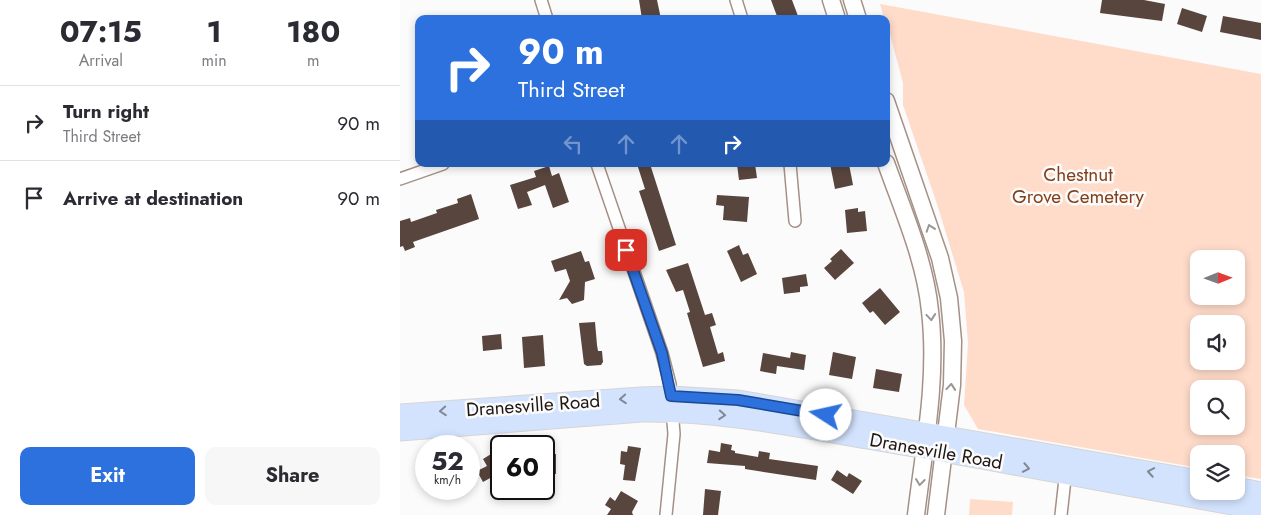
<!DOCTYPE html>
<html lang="en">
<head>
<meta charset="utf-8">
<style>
  :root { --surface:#fff; --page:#f7f7f7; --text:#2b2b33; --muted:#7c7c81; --line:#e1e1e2; --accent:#2c71dd }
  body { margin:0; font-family:Jost,sans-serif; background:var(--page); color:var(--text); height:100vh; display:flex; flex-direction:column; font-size:19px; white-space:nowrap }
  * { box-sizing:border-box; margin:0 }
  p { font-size:16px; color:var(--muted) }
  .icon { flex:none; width:28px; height:28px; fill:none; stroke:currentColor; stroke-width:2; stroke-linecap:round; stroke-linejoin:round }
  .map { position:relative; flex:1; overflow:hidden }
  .side { display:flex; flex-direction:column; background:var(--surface); width:400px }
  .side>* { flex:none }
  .hud { position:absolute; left:15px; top:15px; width:475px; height:152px; border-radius:10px; box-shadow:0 2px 8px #0003; background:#2c71dd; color:#fff; overflow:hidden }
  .needle { width:32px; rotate:89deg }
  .buttons { position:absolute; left:790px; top:250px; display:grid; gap:10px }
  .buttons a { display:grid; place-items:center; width:55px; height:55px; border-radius:10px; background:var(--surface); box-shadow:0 2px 8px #0003; font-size:25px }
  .speed { position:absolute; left:15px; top:435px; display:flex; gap:10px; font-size:25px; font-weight:700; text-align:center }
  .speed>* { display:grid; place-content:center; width:65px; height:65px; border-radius:50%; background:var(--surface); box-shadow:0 2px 8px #0003; line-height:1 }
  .speed small { font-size:12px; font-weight:400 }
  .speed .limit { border:2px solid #111; border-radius:8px; background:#fff; color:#111 }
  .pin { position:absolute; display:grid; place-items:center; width:42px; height:42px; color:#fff; margin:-21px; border-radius:10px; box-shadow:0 2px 8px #0006 }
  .me { position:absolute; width:55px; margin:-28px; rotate:280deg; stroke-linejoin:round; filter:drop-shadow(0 0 4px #0008) }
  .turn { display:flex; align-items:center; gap:18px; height:105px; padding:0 20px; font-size:22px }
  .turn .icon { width:65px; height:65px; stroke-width:2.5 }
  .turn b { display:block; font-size:35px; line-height:42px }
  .lanes { display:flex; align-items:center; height:48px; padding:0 20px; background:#0003; justify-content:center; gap:25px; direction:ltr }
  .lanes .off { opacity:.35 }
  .eta { display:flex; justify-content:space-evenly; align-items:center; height:85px; text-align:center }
  .eta b { font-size:30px; font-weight:700; line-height:35px }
  .cta { display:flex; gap:10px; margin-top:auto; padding:10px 20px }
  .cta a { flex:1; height:58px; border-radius:10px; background:var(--accent); color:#fff; font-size:20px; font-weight:700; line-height:58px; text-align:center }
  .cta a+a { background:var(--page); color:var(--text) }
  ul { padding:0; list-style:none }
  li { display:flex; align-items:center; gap:15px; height:75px; padding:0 20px; border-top:1px solid var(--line) }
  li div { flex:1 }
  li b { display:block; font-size:19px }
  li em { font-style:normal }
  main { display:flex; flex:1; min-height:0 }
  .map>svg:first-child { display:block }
  .green { fill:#ffdbca; fill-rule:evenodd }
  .building { fill:#58453d }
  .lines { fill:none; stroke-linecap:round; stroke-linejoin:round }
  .street-casing { stroke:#a59086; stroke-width:14 }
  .secondary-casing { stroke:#a59086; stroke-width:19 }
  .primary-casing { stroke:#d6d5d4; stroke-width:21 }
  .street { stroke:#fff; stroke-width:11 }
  .secondary { stroke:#fff; stroke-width:16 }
  .primary { stroke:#d3e3fe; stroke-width:19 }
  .oneway { stroke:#9a9694 }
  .oneway2 { stroke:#828794 }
  .route-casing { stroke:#1d4990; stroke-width:12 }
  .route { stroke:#2c71dd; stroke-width:9 }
  .labels { text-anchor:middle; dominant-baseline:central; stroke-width:5; stroke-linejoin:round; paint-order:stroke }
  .park-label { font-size:19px; fill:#844019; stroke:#fbfbfb }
  .street-label { font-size:19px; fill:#1e1612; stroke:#fbfbfb }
</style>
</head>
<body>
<main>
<section class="side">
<div class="eta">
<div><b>07:15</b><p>Arrival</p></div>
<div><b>1</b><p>min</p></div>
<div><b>180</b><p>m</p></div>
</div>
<ul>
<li><svg class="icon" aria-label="right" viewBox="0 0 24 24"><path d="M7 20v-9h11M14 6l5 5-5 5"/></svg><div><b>Turn right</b><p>Third Street</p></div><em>90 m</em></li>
<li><svg class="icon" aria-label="arrive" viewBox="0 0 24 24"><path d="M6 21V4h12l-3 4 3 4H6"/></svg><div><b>Arrive at destination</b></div><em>90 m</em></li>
</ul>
<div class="cta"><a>Exit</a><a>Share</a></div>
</section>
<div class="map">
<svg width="861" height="515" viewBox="0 0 861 515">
  <rect width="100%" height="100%" fill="#fbfbfb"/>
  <!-- green -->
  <g class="green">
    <path d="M480 4 861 74V479L836 475V454H799V468L578 429 564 405 568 343 564 292 537 204 503 105V83L486 19H484ZM799 259H836V296H799ZM799 324H836V361H799ZM799 389H836V426H799Z"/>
    <path d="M570 499 613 502 612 515H569Z"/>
  </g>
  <!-- building -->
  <g class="building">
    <path d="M239 0H257L261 19H242Z"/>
    <path d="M371 0H392L398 16 390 19H378Z"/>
    <path d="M702 0H744L765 4 762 21 700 13Z"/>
    <path d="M782 8 807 16 802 32 777 24Z"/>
    <path d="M823 16 861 23V40L820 32Z"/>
    <path d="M237 164H250L276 245 259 251 239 191 245 189Z"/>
    <path d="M337 164H355L357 178 339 180Z"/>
    <path d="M430 164H449L453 185 435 189Z"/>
    <path d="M149 166 152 176 159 173 169 202 153 208 145 185 127 192 132 205 118 209 110 185 136 177 134 171Z"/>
    <path d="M71 194 79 219 13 242 15 247 5 251 3 246 0 247V221L10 218 11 222 37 213 36 210 58 203 57 199Z"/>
    <path d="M317 195 349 197 347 222 323 220 324 206 316 205Z"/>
    <path d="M458 208V212L465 211 467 231 447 233 445 210Z"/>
    <path d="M339 245 343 255 348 253 357 274 341 282 327 251Z"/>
    <path d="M441 249 454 263 435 280 424 268 432 261 430 259Z"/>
    <path d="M181 251 185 262 189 261 195 279 185 282 184 300 172 304 167 298 159 300 170 281 166 269 155 272 151 261Z"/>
    <path d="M288 263 305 315 312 313 316 325 310 327 318 354 323 352 325 361 303 367 287 313 290 312 283 290 276 292 266 270Z"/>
    <path d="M406 274 408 286 400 287V292L384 294 382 278Z"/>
    <path d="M480 288 500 312 485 325 473 311 470 313 462 303Z"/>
    <path d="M195 322 197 345 198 351H202L203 362 201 365 187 366 184 364 179 323Z"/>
    <path d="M101 334 102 349 83 351 82 336Z"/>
    <path d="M143 335 145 366 124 368 122 337Z"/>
    <path d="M391 352 406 355 404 370 377 366 376 374 360 371 363 353 390 358Z"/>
    <path d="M433 352 456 357 452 379 429 375Z"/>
    <path d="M476 369 502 374 499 392 473 388Z"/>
    <path d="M321 443 332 445 331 450 335 451V453L358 457 359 451 370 453 369 459 418 466 416 480 345 469V466L307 463 309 450 320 452Z"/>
    <path d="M228 446 241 448 235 481 223 480 225 465 220 464 221 451 227 452Z"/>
    <path d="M96 451 101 460V472L83 482 77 471 87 466 83 459Z"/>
    <rect x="144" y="454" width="12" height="20"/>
    <path d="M437 470 447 477 449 473 462 481 453 494 431 480Z"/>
    <path d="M305 489 321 491 318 515H303Z"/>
    <path d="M221 491 238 501 232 512 233 515H207L211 509 205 505 210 497 215 501Z"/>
  </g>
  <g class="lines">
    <!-- street casing -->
    <g class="street-casing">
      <g id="street">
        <path d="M141 0 147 19"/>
        <path d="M336 0 342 19"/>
        <path d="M197 164 262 353 270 384 274 434 266 515"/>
        <path d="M390 164 395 221"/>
        <path d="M0 179 43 164"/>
        <path d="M661 515 666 470"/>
      </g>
    </g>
    <!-- secondary casing -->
    <g class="secondary-casing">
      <g id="secondary">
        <path d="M431 0 437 19"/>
        <path d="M452 0 458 19"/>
        <path d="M486 101 540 258 549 298 553 341 552 385 536 515"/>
        <path d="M486 163C503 211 525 260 530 311 538 379 524 448 516 515"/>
      </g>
    </g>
    <!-- primary casing -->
    <g class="primary-casing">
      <g id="primary">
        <path d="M0 414 241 397 271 396 338 400 799 480"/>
        <path d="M0 431 242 412C318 411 392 426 467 439 598 461 730 487 861 510"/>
        <path d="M836 487 861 492"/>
      </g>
    </g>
    <!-- street -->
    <use href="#street" class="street"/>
    <!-- secondary -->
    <use href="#secondary" class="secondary"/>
    <!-- primary -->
    <use href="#primary" class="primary"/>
  </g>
  <!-- one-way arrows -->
  <defs><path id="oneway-chevron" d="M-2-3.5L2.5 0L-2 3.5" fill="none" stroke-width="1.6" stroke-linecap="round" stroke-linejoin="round" transform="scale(1.25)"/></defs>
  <g class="oneway">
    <use href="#oneway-chevron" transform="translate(530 228) rotate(-109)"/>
    <use href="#oneway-chevron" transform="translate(531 317) rotate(85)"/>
    <use href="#oneway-chevron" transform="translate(551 387) rotate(-85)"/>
    <use href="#oneway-chevron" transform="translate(520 482) rotate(97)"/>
  </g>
  <g class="oneway2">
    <use href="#oneway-chevron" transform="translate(223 399) rotate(176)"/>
    <use href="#oneway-chevron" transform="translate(43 411) rotate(176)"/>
    <use href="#oneway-chevron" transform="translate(322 415) rotate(4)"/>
    <use href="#oneway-chevron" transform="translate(626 468) rotate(11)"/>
    <use href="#oneway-chevron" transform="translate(751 472) rotate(-170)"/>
  </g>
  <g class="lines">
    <!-- route casing -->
    <g class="route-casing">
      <path id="route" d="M226 250 262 353 271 396 338 400 426 415"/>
    </g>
    <!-- route -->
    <use href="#route" class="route"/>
  </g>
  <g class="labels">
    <!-- park labels -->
    <g class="park-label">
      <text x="678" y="174">Chestnut<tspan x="678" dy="22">Grove Cemetery</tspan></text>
    </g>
    <!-- street labels -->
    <g class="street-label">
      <text transform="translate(133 405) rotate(-4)">Dranesville Road</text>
      <text transform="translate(536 451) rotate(10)">Dranesville Road</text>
    </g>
  </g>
</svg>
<div class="buttons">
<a><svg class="needle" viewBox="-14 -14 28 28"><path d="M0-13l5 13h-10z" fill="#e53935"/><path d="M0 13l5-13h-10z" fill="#7c7c81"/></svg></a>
<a><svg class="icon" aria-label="sound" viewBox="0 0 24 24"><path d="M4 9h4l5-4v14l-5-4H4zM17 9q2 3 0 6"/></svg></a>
<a><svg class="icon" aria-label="search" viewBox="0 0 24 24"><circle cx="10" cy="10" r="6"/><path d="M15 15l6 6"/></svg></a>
<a><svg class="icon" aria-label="layers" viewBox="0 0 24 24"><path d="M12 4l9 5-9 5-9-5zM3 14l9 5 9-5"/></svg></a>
</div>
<div class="speed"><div>52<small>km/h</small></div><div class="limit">60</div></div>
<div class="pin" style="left:226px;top:250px;background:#d93025"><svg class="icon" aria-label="arrive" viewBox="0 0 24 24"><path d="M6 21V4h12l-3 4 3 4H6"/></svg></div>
<svg class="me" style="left:426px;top:415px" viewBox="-20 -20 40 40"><circle r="19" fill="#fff"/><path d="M0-13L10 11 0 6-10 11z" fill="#2c71dd"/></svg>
<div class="hud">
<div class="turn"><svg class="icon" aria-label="right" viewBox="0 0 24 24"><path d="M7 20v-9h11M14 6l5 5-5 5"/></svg><div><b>90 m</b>Third Street</div></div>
<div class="lanes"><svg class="icon off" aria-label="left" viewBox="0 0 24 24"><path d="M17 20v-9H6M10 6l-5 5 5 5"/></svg><svg class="icon off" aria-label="ahead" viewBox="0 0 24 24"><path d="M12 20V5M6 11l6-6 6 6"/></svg><svg class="icon off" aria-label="ahead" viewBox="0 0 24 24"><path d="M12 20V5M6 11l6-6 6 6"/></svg><svg class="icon" aria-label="right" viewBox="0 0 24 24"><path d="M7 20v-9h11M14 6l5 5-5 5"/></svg></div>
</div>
</div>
</main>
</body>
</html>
